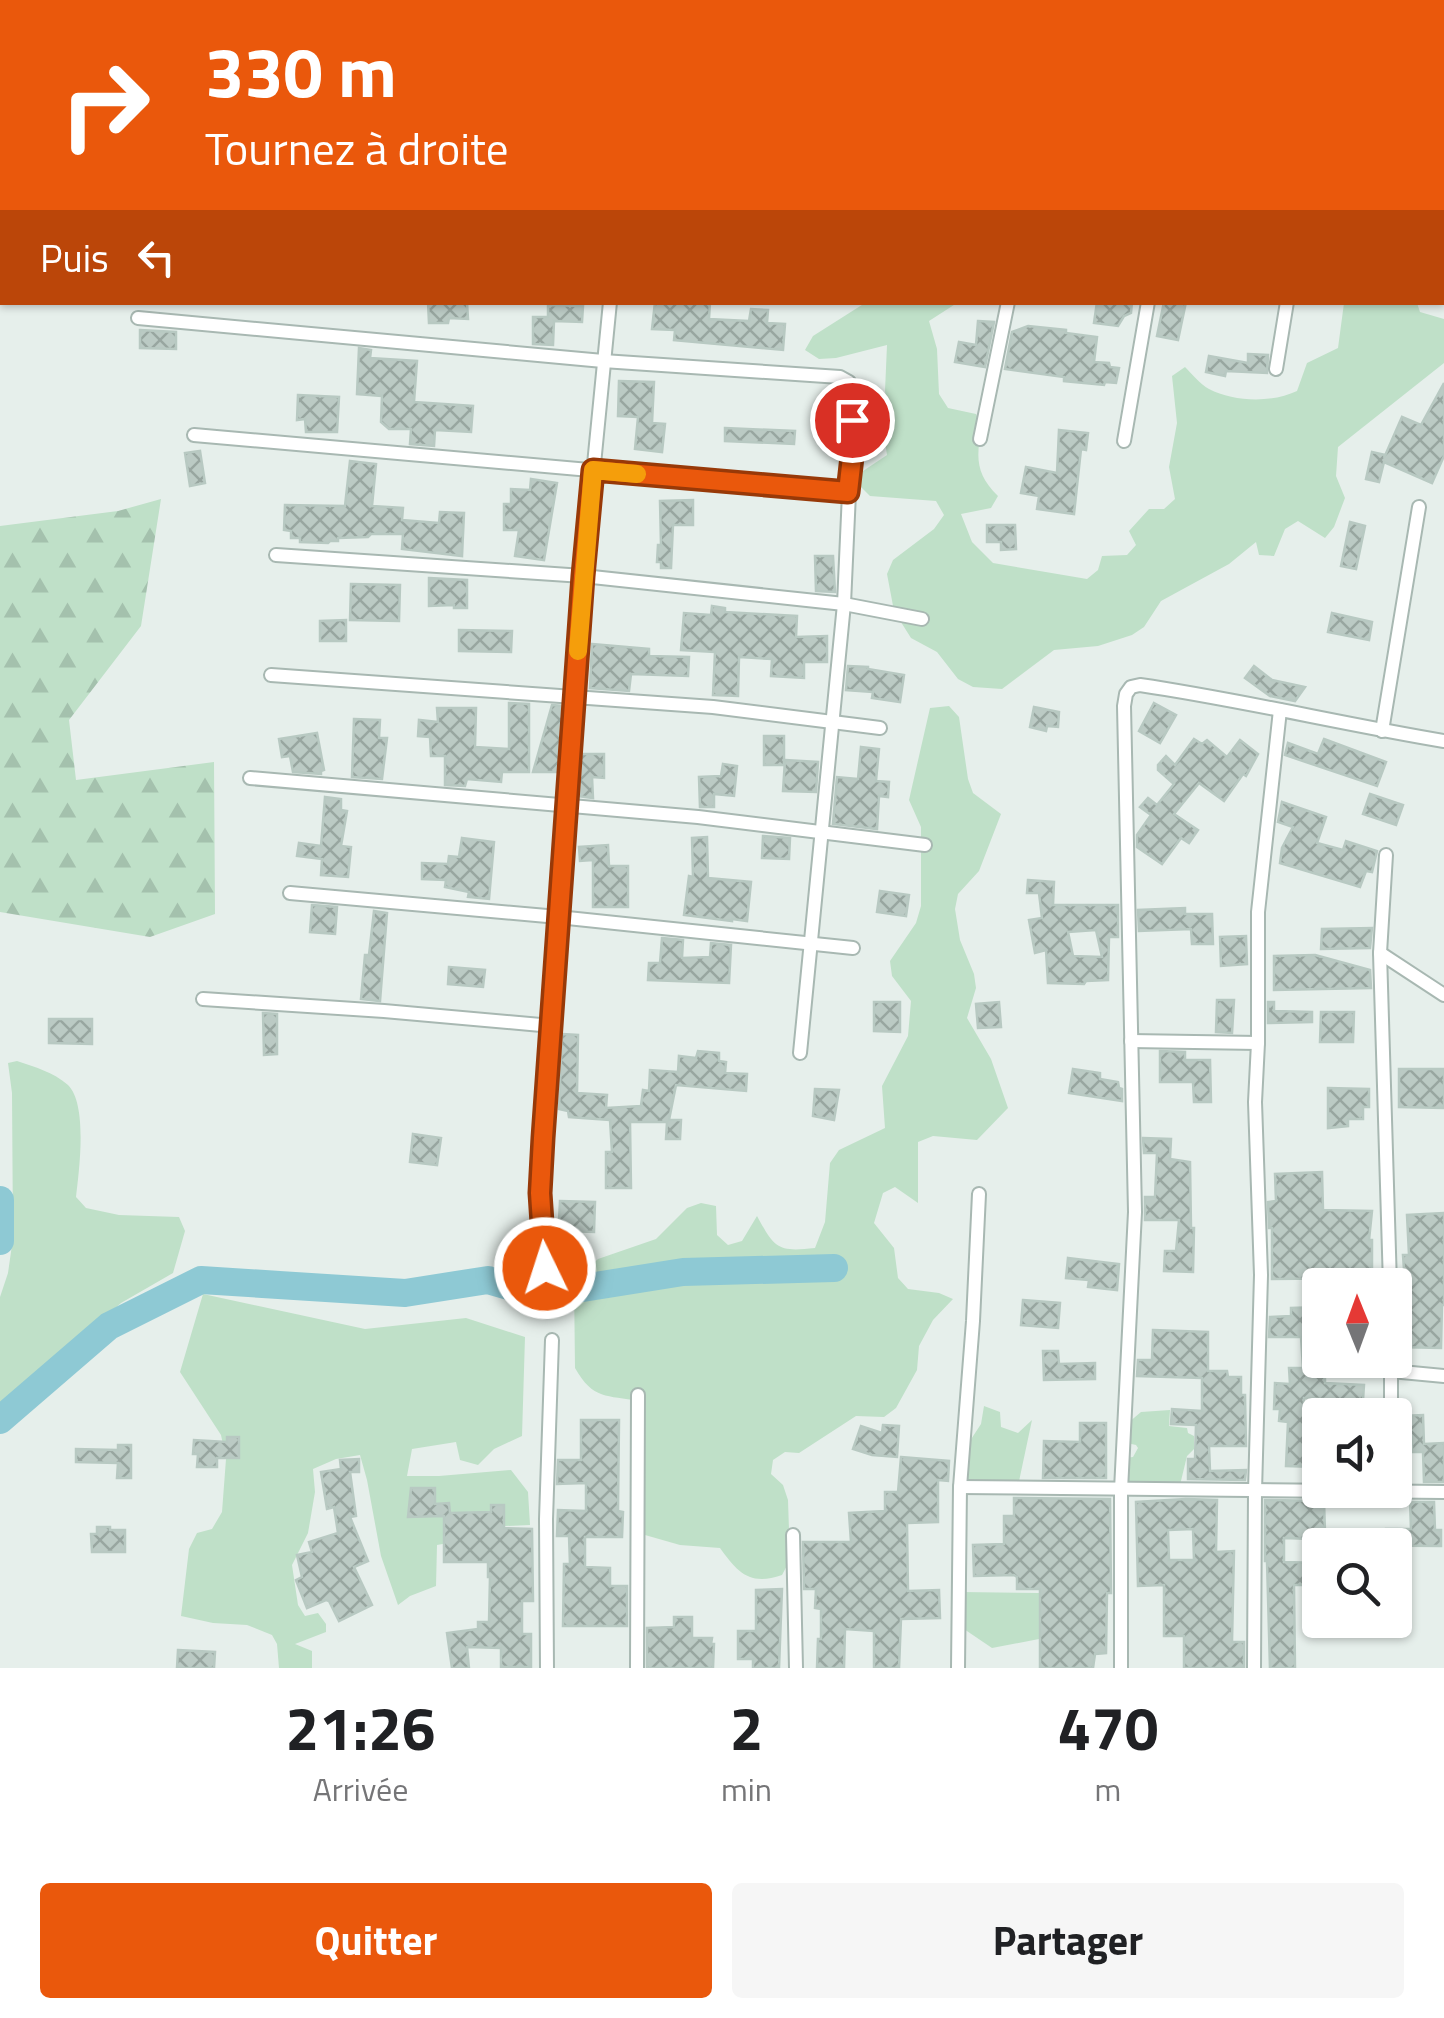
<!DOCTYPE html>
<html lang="fr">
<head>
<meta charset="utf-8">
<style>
  :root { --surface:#fff; --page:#f6f6f6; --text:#202124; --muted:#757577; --accent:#ea580c }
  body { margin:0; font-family:"Titillium Web",sans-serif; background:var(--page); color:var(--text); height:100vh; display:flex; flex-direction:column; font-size:38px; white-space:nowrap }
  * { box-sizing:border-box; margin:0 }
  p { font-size:32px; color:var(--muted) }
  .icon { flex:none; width:55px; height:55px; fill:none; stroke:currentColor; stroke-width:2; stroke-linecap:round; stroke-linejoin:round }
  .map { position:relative; height:1668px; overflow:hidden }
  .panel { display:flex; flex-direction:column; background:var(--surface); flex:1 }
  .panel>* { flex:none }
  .guide { position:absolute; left:0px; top:0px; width:1445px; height:305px; box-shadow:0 2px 8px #0004; background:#ea580c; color:#fff; overflow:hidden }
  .needle { width:65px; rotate:359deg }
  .tools { position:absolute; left:1302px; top:1268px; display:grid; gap:20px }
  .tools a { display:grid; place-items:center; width:110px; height:110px; border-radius:10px; background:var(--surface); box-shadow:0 2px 8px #0004; font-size:50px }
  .pin { position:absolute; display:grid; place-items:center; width:85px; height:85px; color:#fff; margin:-42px; border:5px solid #fff; border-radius:50%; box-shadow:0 2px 10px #0007 }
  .me { position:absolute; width:110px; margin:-55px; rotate:356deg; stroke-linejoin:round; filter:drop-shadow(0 0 8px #0008) }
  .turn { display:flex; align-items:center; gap:35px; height:210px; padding:0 40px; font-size:45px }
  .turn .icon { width:130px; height:130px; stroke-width:2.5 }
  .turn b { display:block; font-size:70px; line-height:85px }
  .then { display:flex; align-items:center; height:95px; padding:0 40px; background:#0003; gap:20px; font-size:38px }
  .eta { display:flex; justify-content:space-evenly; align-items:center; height:170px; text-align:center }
  .eta b { font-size:60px; font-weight:700; line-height:70px }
  .action { display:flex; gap:20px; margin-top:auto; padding:20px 40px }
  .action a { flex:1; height:115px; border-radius:10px; background:var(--accent); color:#fff; font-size:40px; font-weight:700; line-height:115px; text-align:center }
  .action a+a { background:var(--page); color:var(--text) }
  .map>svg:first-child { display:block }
  .grass { fill:#bfe0c8 }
  .forest { fill:url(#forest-firs) }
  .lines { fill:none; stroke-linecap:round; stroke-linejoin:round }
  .river { stroke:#8ec9d4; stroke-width:28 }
  .building { fill:url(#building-cross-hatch); stroke:#b8c9c2; stroke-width:2.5; fill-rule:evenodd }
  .street-casing { stroke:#a8b8b2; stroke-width:16 }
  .street { stroke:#fff; stroke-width:12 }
  .route-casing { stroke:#983908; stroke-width:25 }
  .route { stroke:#ea580c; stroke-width:18 }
  .slow { stroke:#f59e0b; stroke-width:18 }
</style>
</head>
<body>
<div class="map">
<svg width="1444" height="1668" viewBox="0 0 1444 1668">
  <defs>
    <pattern id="forest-firs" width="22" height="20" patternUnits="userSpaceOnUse" patternTransform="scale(2.5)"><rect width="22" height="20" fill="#bfe0c8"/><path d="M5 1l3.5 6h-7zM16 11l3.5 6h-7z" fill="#a4c1ad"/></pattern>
    <pattern id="building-cross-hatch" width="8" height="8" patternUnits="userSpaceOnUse" patternTransform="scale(2.5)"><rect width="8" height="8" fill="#bbcac4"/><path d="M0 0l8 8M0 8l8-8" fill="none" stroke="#98a6a0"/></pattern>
  </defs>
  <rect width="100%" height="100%" fill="#e6efeb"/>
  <!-- grass -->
  <g class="grass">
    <path d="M865 303H957L929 321 937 349 939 394 948 408 976 414 982 427C976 456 975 474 998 496L991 508 961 514 972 542 993 563 1087 579 1098 570 1102 556 1127 555 1136 545 1129 531 1149 509H1164L1175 499 1169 467 1177 423 1172 376 1185 367C1192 374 1200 384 1209 389 1234 402 1272 403 1297 391L1307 363 1338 348 1344 303H1417L1420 312 1444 319V363L1338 447 1336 476 1345 498 1334 527 1325 538 1298 521 1285 529 1274 556 1259 555 1256 542 1229 564 1161 601 1144 627 1132 635 1098 646 1054 650 1002 689 973 687 958 679 937 652 911 638 894 611 887 574 893 560 934 529 944 515 936 501 870 496 859 485 863 471 887 455 884 436 891 422 885 391 887 345 836 358 819 359 805 350 813 336Z"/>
    <path d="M949 706 959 717 968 779 973 793 1001 814 979 871 958 894 955 909 960 940 974 974 976 988 967 1018 991 1059 1008 1108 977 1140 933 1136 918 1142V1203L895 1187 883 1193 874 1223 894 1248 898 1278 908 1289 939 1293 953 1299 933 1320 919 1346 917 1370 896 1408 884 1417 856 1416 799 1453 785 1452 773 1460 771 1474 783 1485 788 1500 790 1560 782 1575C750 1586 738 1573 720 1548L680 1545 645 1535 639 1401C607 1395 593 1400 575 1368L574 1281 598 1259 656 1239 687 1208 701 1203 716 1206 717 1235 728 1245 742 1241 757 1216C775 1249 778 1252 815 1248L825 1222 830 1163 839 1150 885 1128 882 1086 908 1036 911 1001 892 976 890 961 916 923 921 906V827L909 800 930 708Z"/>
    <path d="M17 1061C35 1067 53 1072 68 1085 88 1105 79 1171 76 1197L86 1208 119 1215 179 1217 185 1231 173 1273 121 1303 0 1409V1297L8 1273 13 1238 12 1093 8 1063Z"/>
    <path d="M203 1294 365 1329 466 1318 525 1337 522 1436 494 1449 478 1465 460 1460 456 1442 412 1449 407 1476H439L511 1470 528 1492 530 1525 482 1527 481 1537 437 1545 436 1586 410 1596 398 1605 381 1556 367 1480 360 1455 336 1459 313 1469 315 1492 308 1533 292 1565 298 1605 305 1616 318 1613 326 1624V1632L295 1644 312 1651V1668H279L277 1644 272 1635 247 1625 213 1623 181 1616 189 1549 197 1533 212 1529 222 1512 226 1459 221 1435 180 1372Z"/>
    <path d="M984 1406 1000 1412 1001 1427 1018 1433 1032 1420 1018 1486H964V1450L981 1424Z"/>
    <path d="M1170 1410 1169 1426 1187 1428 1188 1433 1194 1436V1449L1187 1456 1180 1485 1126 1487 1124 1458 1133 1457 1138 1448 1136 1445 1127 1443 1128 1423 1141 1412Z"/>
    <path d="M961 1592 1039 1593V1639L992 1648 961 1627Z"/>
  </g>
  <!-- forest -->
  <path class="forest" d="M161 499 141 626 69 720 76 780 214 762 215 914 150 937 0 912V526L118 511Z"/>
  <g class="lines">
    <!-- river -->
    <g class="river">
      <path d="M0 1200V1241"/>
      <path d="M0 1420 109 1326 201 1280 405 1293 488 1280 539 1295 683 1272 834 1268"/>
    </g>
  </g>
  <!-- building -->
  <g class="building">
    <path d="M428 302H467L468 319 449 318 448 323H429Z"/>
    <path d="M655 302H710L709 319 749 321 751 309 768 310 767 323 785 324 783 350 674 340 675 330 652 329Z"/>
    <path d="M1097 302H1132L1131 313 1124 316 1118 326 1094 323Z"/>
    <path d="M1164 302H1186L1178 340 1157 336Z"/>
    <path d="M548 305 583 306 582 322 554 321 553 345 533 344V317H548Z"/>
    <path d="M978 321 994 322 985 367 955 362 959 342 976 345Z"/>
    <path d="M1028 326 1066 330V333L1097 337 1094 362 1109 363 1110 367 1119 368 1116 383 1105 382 1104 385 1064 381V377L1005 369 1012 332Z"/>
    <path d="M140 330 176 332V349L140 348Z"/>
    <path d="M359 348 371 350 370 358 417 361 414 402 473 406 471 432 435 430 434 446 410 444 411 429H389L381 422 382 396 357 394Z"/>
    <path d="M1248 354 1268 355 1267 373 1226 371 1225 376 1206 372 1209 356 1248 363Z"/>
    <path d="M619 381 654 382 652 423 665 424 662 452 635 449 638 417 618 416Z"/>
    <path d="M1444 383V456L1432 483 1384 462 1379 482 1366 479 1372 452 1385 455 1384 458 1402 417 1421 425Z"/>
    <path d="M298 395 339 397 337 432H306L305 419 297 420Z"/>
    <path d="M725 428 795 431 794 444 725 441Z"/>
    <path d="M1059 430 1088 433 1086 450 1081 449 1074 514 1037 509 1039 496 1021 493 1026 467 1057 473Z"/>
    <path d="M200 451 205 483 190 486 185 453Z"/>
    <path d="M350 461 376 464 372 506 403 508 402 520 439 523 440 512 464 513 462 556 402 549 403 534H371L368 537 338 538V541H330L328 543 300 542V538H291V531L284 530 285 505 345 506Z"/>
    <path d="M531 479 557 483 544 560 515 556 519 530H504V504H511V489L530 490Z"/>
    <path d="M693 500V525H673L671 568H661V562H657L658 545H661L660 501Z"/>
    <path d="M1350 522 1365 526 1356 569 1341 566Z"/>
    <path d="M987 525H1015L1016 549 1001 550V542H987Z"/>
    <path d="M815 556H833L835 592 816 591Z"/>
    <path d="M429 578 467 580V608H454V605L429 606Z"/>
    <path d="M351 584 400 585 399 621 350 620Z"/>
    <path d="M712 606 725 608V612L797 616 796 637 827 636V662H804V678L771 676 772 659 739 657 738 696 713 695 715 652 681 650 684 613 711 615Z"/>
    <path d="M1332 613 1372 622 1369 640 1328 632Z"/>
    <path d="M346 620V641H320V621Z"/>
    <path d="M459 630 512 631 511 652 459 651Z"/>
    <path d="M592 644 649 649V656L689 657 688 676 631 674 629 691 590 688Z"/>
    <path d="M848 666 868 667V669L904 675 900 702 872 698 873 692 846 690Z"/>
    <path d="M1254 666 1272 680 1305 687 1295 701 1270 696 1245 678Z"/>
    <path d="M509 703 529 704V772H502L501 782 467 779 465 786 445 785V756H431L430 737 418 736 419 720 438 722 437 708H476L475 747 509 749Z"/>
    <path d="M1154 703 1176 715 1160 743 1139 731Z"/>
    <path d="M552 705 563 706 559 772H533Z"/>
    <path d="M1034 707 1059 712 1058 727 1047 726 1046 731 1030 727Z"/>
    <path d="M354 719 380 720 379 738H387L382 779 352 777Z"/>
    <path d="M317 733 324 770 321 771V774L293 772 290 756 282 757 279 739Z"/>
    <rect x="764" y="736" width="20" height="29"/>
    <path d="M1194 739 1202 744 1207 740 1227 757 1240 740 1258 754 1246 776 1243 774 1224 801 1199 783 1174 814 1198 830 1189 843 1181 838 1162 864 1137 847V835L1151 815 1140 807 1148 798 1157 805 1174 784 1158 770V765L1166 756 1175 765Z"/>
    <path d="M1324 739 1386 762 1377 786 1285 755 1288 743 1318 754Z"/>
    <path d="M861 747 879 749 876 781 889 782 888 797 879 796 877 829 833 824 837 777 858 779Z"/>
    <path d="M580 754H604V778L592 777 593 798 577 796Z"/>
    <path d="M785 760 818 762 816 792 783 791Z"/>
    <path d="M723 764 737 766 734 796 714 794V807H700L699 777 721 776Z"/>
    <path d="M1370 794 1403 805 1396 825 1363 814Z"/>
    <path d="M325 797 341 799V810L347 811 341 846 351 847 348 877 321 875 322 859 297 856 299 843 321 846Z"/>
    <path d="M1282 802 1326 817 1317 843 1343 850 1346 841 1377 851 1372 872 1366 871 1360 887 1280 863 1282 848 1293 827 1278 822Z"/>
    <path d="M763 836 790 838 789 859 762 858Z"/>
    <path d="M707 837 708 878 751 882 747 921 732 919V921L684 915 689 876 693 877 692 838Z"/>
    <path d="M462 838 494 842 489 899 468 897 469 892 445 887 446 880 422 879V863L448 864 449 856 459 857Z"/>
    <path d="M608 845 609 866H628V907H593V860L580 861 579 847Z"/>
    <path d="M1028 880 1054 882 1053 905H1118V937H1109L1108 980 1086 981 1084 984 1048 983 1046 950 1035 953 1029 920 1042 918 1039 893H1027ZM1096 930 1102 957 1073 956 1068 932Z"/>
    <path d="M880 891 909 895 906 916 877 912Z"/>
    <path d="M312 905 337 907 335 934 310 932Z"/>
    <path d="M1185 908V914H1212L1213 944H1192L1191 929 1139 931 1138 910Z"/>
    <path d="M374 911 387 913 380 1001 361 999 365 955H369Z"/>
    <path d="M1372 928 1370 948 1321 949 1322 929Z"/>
    <path d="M1246 936 1247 964 1221 966 1220 937Z"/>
    <path d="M662 938 683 940 682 958 710 957 711 943 731 945 729 983 648 980 649 963H660Z"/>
    <path d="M1315 955 1370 970 1371 988 1274 990V956Z"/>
    <path d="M449 967 485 970 483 987 448 984Z"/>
    <path d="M1217 1000H1234L1232 1033 1216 1032Z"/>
    <path d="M874 1002H900V1032L874 1031Z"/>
    <path d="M999 1002 1001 1027 978 1028 976 1004Z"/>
    <path d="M1268 1002H1274V1011L1312 1012V1022L1268 1023Z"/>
    <path d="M1321 1012H1354L1353 1042H1320Z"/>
    <path d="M263 1013 277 1014V1054L264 1055Z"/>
    <path d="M49 1019H92V1044L49 1043Z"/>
    <path d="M562 1034 578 1035 577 1093 607 1095 606 1108 641 1106 643 1090 649 1091 650 1070 678 1072 679 1056 696 1058 698 1051 719 1053V1061L726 1062 725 1073 747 1074 746 1091 676 1085 669 1120H681L680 1139H666L667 1122H630L631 1188H606V1152H612L610 1120 569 1117 568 1111 559 1109Z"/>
    <path d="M1160 1051 1185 1052V1060H1210L1211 1102H1194L1193 1082H1160Z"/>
    <path d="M1073 1069 1100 1073V1079L1118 1082 1119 1088 1122 1089V1101L1069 1093Z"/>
    <path d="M1399 1069H1444V1108L1399 1107Z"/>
    <path d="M1328 1088 1369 1089V1107H1363V1119H1348V1126L1328 1128Z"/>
    <path d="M815 1089 839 1090 834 1120 813 1116Z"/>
    <path d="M413 1134 441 1138 437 1165 410 1162Z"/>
    <path d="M1143 1138 1171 1139 1170 1159 1190 1162 1191 1228H1194L1193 1272 1164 1271 1165 1251H1176L1179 1220H1145V1197H1155L1157 1153H1144Z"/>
    <path d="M1322 1172 1323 1210 1372 1211 1369 1240H1372V1278L1272 1279V1228H1269L1268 1202 1276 1201 1275 1174Z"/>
    <path d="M560 1201 595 1202 594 1232 565 1231 564 1222 559 1221Z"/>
    <path d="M1444 1213V1305H1442L1441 1348 1395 1347V1314H1407L1403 1255H1409L1407 1215Z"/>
    <path d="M1068 1258 1119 1264 1117 1290 1088 1287 1089 1280 1066 1278Z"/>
    <path d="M1023 1300 1060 1303 1058 1328 1021 1325Z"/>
    <path d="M1320 1307V1360L1321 1368H1325V1383L1364 1385 1362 1415H1343V1400L1304 1398 1303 1429 1316 1430 1315 1467 1286 1466 1288 1422 1279 1421 1280 1409H1274L1275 1383 1290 1384 1289 1368H1303L1301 1337H1269L1270 1317 1291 1316V1308Z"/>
    <path d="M1153 1330 1208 1332V1371H1227L1228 1377H1241V1395H1245L1246 1446H1209L1210 1471 1246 1470 1245 1480 1188 1479V1459H1195L1196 1425 1171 1424 1172 1409 1202 1411V1378L1137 1376 1138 1360H1152Z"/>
    <path d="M1043 1351H1058L1059 1364 1095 1363V1379L1044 1380Z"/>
    <path d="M1423 1415 1424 1444 1444 1443V1482H1424L1423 1452H1412V1437L1400 1438 1401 1416Z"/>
    <path d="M581 1420H619L618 1511 623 1512 622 1537H585V1567L610 1568V1586H627V1626H563L564 1564H570L569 1536H557L558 1510 586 1511V1483L557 1484 558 1460H581Z"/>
    <path d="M1080 1423H1106V1478H1043L1044 1441 1080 1442Z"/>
    <path d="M883 1425 899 1426 897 1457 872 1455 853 1449 861 1426 882 1433Z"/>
    <path d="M227 1437H239V1458H217V1467H197L198 1454H193L194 1440 227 1442Z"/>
    <path d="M118 1445H131V1478H117L118 1463 76 1462V1449L118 1450Z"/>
    <path d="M901 1457 949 1461 948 1481 938 1480V1522L907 1523 908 1591 939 1590 940 1618 901 1619 899 1668H874V1631L845 1629 844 1668H817L818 1639H821V1609L815 1608 816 1589H804L803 1542H851L849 1513 885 1511V1492H898Z"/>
    <path d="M359 1459V1472H350L356 1516 350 1517 368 1561 354 1567 372 1605 339 1621 329 1601 326 1600 307 1608 296 1580 302 1577 297 1555 312 1552 309 1542 338 1533 334 1507 327 1509 321 1472 341 1469 340 1460Z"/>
    <path d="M411 1488H435V1504L449 1503 450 1513 491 1512V1505H504V1528L532 1529 533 1601H522V1634H531V1667H501V1648L467 1647 469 1668H452L447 1633 478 1629V1622H489L490 1577H488V1562H444V1516L408 1517Z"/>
    <path d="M1014 1498 1110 1499 1111 1593H1107L1106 1653 1095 1654 1093 1668H1040V1589H1017V1577L1014 1575 974 1576 973 1545 1004 1544V1516H1014Z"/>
    <path d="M1186 1499 1217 1500 1216 1552 1234 1551 1232 1642H1244V1668H1184V1636H1164V1585L1138 1586 1136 1502ZM1193 1529 1194 1560H1169L1168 1530Z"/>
    <path d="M1265 1500 1324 1501 1325 1532 1386 1533V1529H1411L1410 1502H1434L1435 1530H1441V1546L1312 1545V1539L1284 1538V1562L1320 1563V1585H1294L1295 1668H1270L1267 1561H1265Z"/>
    <path d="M97 1527H110V1530H125V1552H92L91 1534H97Z"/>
    <path d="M782 1589 779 1668H753V1659H738V1631H756V1590Z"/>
    <path d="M674 1617H692V1638H712L711 1644H714L713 1668H647V1628L674 1627Z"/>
    <path d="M178 1650 215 1652 214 1668H177Z"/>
  </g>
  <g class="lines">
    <!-- street casing -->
    <g class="street-casing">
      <g id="street">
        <path d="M1327 0 1338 2"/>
        <path d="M66 2V0"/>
        <path d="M206 2V0"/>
        <path d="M357 2 358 0"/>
        <path d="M493 2 494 0"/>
        <path d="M649 2V0"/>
        <path d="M802 2V0"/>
        <path d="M1064 2V0"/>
        <path d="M1203 2V0"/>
        <path d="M1442 22H1444"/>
        <path d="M138 318 603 361 840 377 849 382 853 448 849 493 844 604 800 1053"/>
        <path d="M1276 369 1287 302"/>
        <path d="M194 435 849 493"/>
        <path d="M980 439 1008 302"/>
        <path d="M1124 441 1148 302"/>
        <path d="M276 555 583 576 844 604 922 619"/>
        <path d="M271 675 713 707 880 728"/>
        <path d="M1382 731 1419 507"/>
        <path d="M250 778 698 817 925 845"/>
        <path d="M1386 855 1380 953 1390 1285"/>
        <path d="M290 893 558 917 853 948"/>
        <path d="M1380 953 1444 995"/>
        <path d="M203 999 384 1011 552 1026"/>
        <path d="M1131 1041 1258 1043"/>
        <path d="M545 1267 540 1193 558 917 583 576 610 302"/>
        <path d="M1391 1360V1415"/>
        <path d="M1391 1371 1444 1376"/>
        <path d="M960 1487 1444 1492"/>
        <path d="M793 1535 796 1668"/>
        <path d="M547 1668 546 1519 552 1340"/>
        <path d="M637 1668 638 1395"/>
        <path d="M958 1668 960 1487 973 1321 979 1194"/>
        <path d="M1121 1668V1490L1135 1212 1124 706 1126 694 1131 687 1140 685C1242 700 1342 724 1444 741"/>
        <path d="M1254 1668 1255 1491 1261 1275 1255 1102 1258 1043V912L1280 710"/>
      </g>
    </g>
    <!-- street -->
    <use href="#street" class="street"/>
  </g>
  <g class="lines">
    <!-- route casing -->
    <g class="route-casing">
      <path id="route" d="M545 1268 540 1193 543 1138 583 576 593 470 848 492 853 448 852 420"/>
    </g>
    <!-- route -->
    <use href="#route" class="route"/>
    <!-- slow -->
    <path class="slow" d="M578 651 593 470 637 474"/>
  </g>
</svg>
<div class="tools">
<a><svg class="needle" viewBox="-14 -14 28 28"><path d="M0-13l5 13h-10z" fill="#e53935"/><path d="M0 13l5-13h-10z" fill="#757577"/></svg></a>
<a><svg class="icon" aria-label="sound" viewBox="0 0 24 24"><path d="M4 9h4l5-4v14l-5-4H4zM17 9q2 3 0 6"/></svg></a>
<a><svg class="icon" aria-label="search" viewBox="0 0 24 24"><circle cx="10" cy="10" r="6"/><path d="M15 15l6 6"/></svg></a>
</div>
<div class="pin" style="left:852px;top:420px;background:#d93025"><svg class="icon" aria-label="arrive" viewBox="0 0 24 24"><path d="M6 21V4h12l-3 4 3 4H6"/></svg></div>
<svg class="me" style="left:545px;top:1268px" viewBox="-20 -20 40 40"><circle r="17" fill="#ea580c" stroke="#fff" stroke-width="3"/><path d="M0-11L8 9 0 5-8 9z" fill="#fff"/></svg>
<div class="guide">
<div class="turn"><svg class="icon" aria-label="right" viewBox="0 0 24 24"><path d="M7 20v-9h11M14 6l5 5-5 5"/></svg><div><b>330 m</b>Tournez à droite</div></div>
<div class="then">Puis<svg class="icon" aria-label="left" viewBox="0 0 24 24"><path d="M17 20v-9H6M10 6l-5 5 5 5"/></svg></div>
</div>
</div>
<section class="panel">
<div class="eta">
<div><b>21:26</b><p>Arrivée</p></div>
<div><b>2</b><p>min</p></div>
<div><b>470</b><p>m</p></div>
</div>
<div class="action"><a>Quitter</a><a>Partager</a></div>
</section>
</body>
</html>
